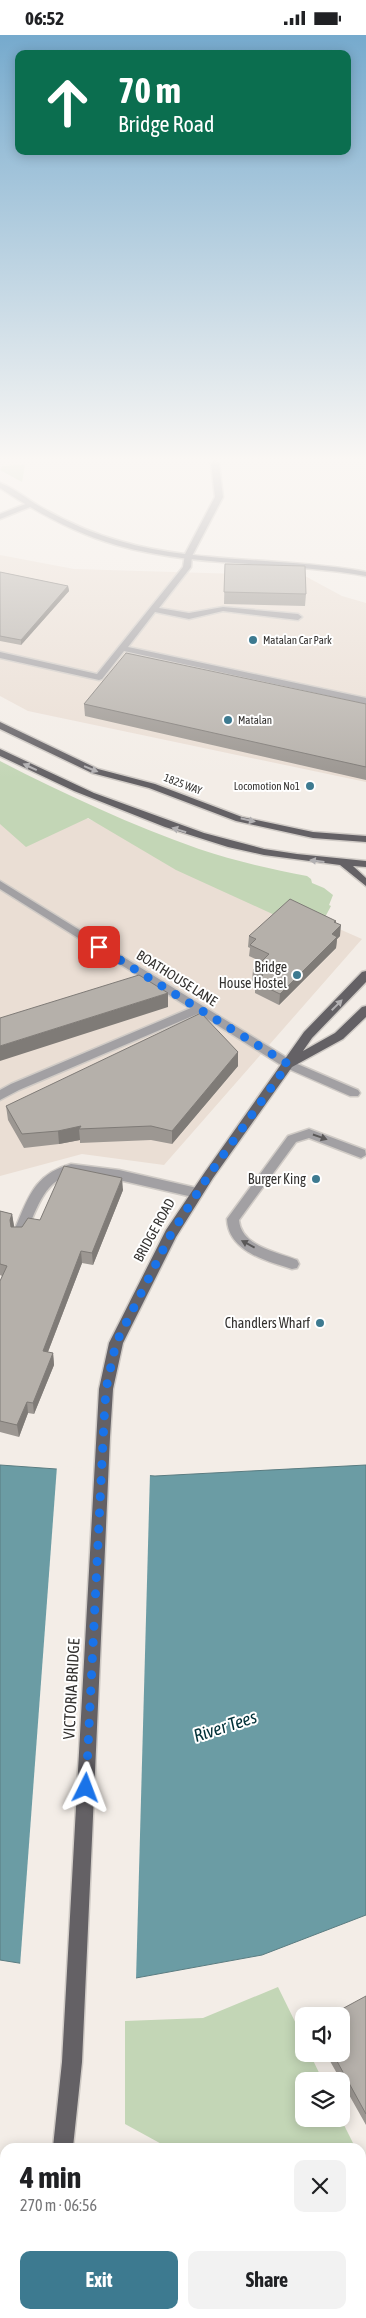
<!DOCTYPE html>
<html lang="en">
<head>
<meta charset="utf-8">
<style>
  :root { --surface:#fff; --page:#f2f2f2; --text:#202124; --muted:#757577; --accent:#3d7a90 }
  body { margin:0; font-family:"Asap Condensed",sans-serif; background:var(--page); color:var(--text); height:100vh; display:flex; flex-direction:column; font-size:19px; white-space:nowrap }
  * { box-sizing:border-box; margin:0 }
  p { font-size:16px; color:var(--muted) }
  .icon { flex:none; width:28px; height:28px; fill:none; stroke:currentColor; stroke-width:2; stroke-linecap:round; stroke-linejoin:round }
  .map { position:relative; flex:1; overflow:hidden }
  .drawer { position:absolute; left:0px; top:2108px; width:366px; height:176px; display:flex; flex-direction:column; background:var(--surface); border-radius:15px 15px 0 0; box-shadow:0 2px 12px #0003 }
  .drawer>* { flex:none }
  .hud { position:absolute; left:15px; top:15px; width:336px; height:105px; border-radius:10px; box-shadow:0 2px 12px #0003; background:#0b6e4f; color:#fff; overflow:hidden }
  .controls { position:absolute; left:295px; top:1972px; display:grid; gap:10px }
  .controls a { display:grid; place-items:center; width:55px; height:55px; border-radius:10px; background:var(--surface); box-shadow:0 2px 12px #0003; font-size:25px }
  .pin { position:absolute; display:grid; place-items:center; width:42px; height:42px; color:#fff; margin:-21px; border-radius:10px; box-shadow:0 2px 8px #0006 }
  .me { position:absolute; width:55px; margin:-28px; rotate:3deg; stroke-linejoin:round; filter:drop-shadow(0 0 4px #0008) }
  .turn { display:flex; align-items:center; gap:18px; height:105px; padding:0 20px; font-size:22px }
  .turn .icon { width:65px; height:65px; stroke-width:2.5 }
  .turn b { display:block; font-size:35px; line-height:42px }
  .round { display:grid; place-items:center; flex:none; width:52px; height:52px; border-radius:10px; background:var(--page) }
  .overview { display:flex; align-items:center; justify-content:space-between; height:85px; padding:0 20px }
  h1 { font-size:30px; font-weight:700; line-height:38px }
  .action { display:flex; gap:10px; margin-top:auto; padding:10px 20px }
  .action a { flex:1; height:58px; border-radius:10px; background:var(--accent); color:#fff; font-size:20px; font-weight:700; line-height:58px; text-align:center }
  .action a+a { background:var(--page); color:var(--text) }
  .status { display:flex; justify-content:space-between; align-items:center; height:35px; padding:0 25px; background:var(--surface); direction:ltr }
  .status svg { height:14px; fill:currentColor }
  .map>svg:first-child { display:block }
  .built { fill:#eaded4 }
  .green { fill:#c3d6b6 }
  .water { fill:#6b9ca4; stroke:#5a7c81 }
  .pier { fill:#f3ede7 }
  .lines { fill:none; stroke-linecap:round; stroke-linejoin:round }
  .service-casing { stroke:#d0cbc6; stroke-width:3 }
  .minor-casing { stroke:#d0cbc6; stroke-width:3 }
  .tertiary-casing { stroke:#d0cbc6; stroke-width:3 }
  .primary-casing { stroke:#d0cbc6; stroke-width:3 }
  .service { fill:#a2a0a3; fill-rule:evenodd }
  .minor { fill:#a2a0a3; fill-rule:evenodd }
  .tertiary { fill:#a2a0a3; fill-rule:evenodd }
  .primary { fill:#646165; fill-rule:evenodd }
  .wall { fill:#9c9792 }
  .shaded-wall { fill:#7f7b77 }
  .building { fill:#b5b0aa; stroke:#7f7b77 }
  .oneway { fill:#b2b0b2 }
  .oneway2 { fill:#5a5858 }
  .route { stroke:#1a73e8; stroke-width:9; stroke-dasharray:0 16.2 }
  .poi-dot { fill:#3d7a90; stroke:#fff; stroke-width:2 }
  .labels { text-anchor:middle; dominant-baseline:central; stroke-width:4; stroke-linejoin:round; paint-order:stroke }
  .far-poi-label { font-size:11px; fill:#33312f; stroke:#fff; text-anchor:start }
  .far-street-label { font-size:11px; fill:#33312f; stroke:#fff }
  .poi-label { font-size:14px; fill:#33312f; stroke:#fff; text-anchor:end }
  .street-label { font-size:14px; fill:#33312f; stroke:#fff }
  .near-street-label { font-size:16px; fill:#33312f; stroke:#fff }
  .near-water-label { font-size:18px; font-style:italic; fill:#003037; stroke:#fff }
</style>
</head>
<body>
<div class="status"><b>06:52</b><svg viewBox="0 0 49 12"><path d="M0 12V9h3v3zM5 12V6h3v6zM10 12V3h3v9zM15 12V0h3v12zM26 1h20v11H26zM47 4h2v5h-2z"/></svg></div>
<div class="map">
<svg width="366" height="2283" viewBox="0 0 366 2283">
  <rect width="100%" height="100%" fill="#f3ede7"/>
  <!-- built -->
  <g class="built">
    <path d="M0 520 74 534 305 541 342 561 366 568V747L28 676 0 661Z"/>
    <path d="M0 745 362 904 164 1130 82 1119 0 1141Z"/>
  </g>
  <!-- green -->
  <g class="green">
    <path d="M25 430 22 447 0 435 2 431Z"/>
    <path d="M0 726C64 759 131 790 199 814 234 826 271 834 307 841L311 844 312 848 324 853 333 860 329 870 331 871 323 886 279 882 176 835 88 783 26 812 0 789Z"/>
    <path d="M278 1952 304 2005V2019H310L323 2046H304V2084H341L355 2112H167L125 2089V1986L203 1983Z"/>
  </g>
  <!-- water -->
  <path class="water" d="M0 1430 155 1441 366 1430V1880L262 1920 125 1945 0 1925Z"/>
  <!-- pier -->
  <path class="pier" d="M57 1431 150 1438 136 1945 125 1947 20 1931Z"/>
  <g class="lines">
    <!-- service casing -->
    <g class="service-casing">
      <g id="service">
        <path d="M185 519 192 521 191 532 159 573 189 578 223 572 298 579 302 582 298 585 223 576 189 584 155 577 128 612 366 663V669L124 616 102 644 99 645 0 623V617L97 639 183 532Z"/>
        <path d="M198 970 204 974 202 977 19 1055 0 1065V1055L11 1049Z"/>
        <path d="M288 1025 358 1055 360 1058 358 1061H350L284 1032 282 1029Z"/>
        <path d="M309 1094 365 1115 366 1120 361 1123 309 1103 296 1107 239 1185C241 1211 276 1217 297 1225L299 1229 297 1233 292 1234C266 1226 228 1216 227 1184L288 1101Z"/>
        <path d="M71 1129 119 1135 197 1153 201 1155 203 1158 201 1161 197 1163 119 1145 71 1139C42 1147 36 1178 24 1202H14L13 1198C28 1165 32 1140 71 1129Z"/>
      </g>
    </g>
    <!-- minor casing -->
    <g class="minor-casing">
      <g id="minor">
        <path d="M215 426 219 428 223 462 192 521 185 523 184 521 215 462 211 428Z"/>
        <path d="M28 468 35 470 0 484V479Z"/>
        <path d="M0 846 292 1026 294 1029 292 1032H284L0 854Z"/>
        <path d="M0 2153 5 2154V2174L0 2173Z"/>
      </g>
    </g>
    <!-- tertiary casing -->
    <g class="tertiary-casing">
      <g id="tertiary">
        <path d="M0 448C14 453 27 464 39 471 65 486 91 498 120 506 197 529 286 522 366 537V541C284 526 197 533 116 510 74 498 36 477 0 453Z"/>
        <rect x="361" y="2230" width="5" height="20"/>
      </g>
    </g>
    <!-- primary casing -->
    <g class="primary-casing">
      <g id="primary">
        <path d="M0 687 98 734 155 749 242 782 313 797 366 801V807L313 803 236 786 149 753 92 738 0 694Z"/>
        <path d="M0 714 94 758 204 798 264 814 297 819 366 826V832L353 831 366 843V851L340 830 264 820 228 812 165 792 74 756 0 721Z"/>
        <path d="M366 936V947L312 1003 303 1016 335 998 362 972 366 971V982L343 1004 292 1032 213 1143 176 1202 123 1308 113 1354 110 1402 82 2027 73 2112H53L62 2027 99 1354 109 1308 166 1195 205 1137 304 997 362 937Z"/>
        <path d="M5 2269V2279H17L16 2283H0V2271Z"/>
        <path d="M30 2279H50L49 2283H29Z"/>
      </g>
    </g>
    <!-- service -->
    <use href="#service" class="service"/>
    <!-- minor -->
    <use href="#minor" class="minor"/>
    <!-- tertiary -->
    <use href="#tertiary" class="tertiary"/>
    <!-- primary -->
    <use href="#primary" class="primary"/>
  </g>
  <!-- wall -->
  <g class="wall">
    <path d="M225 529 306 559 305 571 224 569Z"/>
    <path d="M0 537 68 551 69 556 21 610 0 606Z"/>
    <path d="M84 669H366V745L85 681Z"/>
    <path d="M336 886V888L340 901 337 904 336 913 279 970 255 958V947L252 946 253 935 262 927 249 921 250 913 248 912 249 901Z"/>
    <path d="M238 1017V1031L172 1109 151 1105 80 1108V1105L59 1109 24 1113 8 1085 6 1071Z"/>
    <path d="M123 1155 93 1230 82 1228 48 1317 53 1318 54 1330 34 1379 28 1378 19 1402 0 1397V1246L2 1241 0 1240V1176L12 1179 14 1192H22Z"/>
    <path d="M366 1961V2090L326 2019H341Z"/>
  </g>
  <!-- shaded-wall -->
  <g class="shaded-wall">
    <path d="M68 551 69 556 21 610V605Z"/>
    <path d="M336 886 335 896 341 890 340 901 337 904 336 913 279 970 280 959 332 899 334 887Z"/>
    <path d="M168 958V972L0 1026V1011Z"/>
    <path d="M238 1017V1031L172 1109V1096Z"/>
    <path d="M81 1091 79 1094 80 1105 59 1109 58 1096Z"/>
    <path d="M122 1143 123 1155 93 1230 92 1218Z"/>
    <path d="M12 1179 14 1191 11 1197 10 1185Z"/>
    <path d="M81 1216 82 1228 44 1327 43 1316Z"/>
    <path d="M53 1318 54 1330 34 1379 33 1368Z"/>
    <path d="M27 1367 28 1378 19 1402 17 1390Z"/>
  </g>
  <!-- building -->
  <g class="building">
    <path d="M225 529 305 531 306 559 224 557Z"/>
    <path d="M0 537 68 551 21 605 0 601Z"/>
    <path d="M126 618 366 669V732L84 669Z"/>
    <path d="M290 864 336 886 334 887 341 890 332 899 337 902 280 959 255 947 263 940 253 935 269 919 250 910 256 904 249 901Z"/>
    <path d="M139 940 168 958 0 1011V983Z"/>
    <path d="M201 978 238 1017 172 1096 151 1091 79 1094 81 1091 58 1096 22 1099 6 1071Z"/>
    <path d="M64 1131 122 1143 92 1218 81 1216 43 1316 53 1318 33 1368 27 1367 17 1390 0 1386V1246L7 1231 0 1229V1176L12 1179 10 1185 11 1192H22L28 1183 40 1185Z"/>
    <path d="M366 1961V2079L333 2019H341V1981H329Z"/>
  </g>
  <!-- one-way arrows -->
  <defs><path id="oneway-solid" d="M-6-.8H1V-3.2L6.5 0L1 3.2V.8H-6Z" transform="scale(1.25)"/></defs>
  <g class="oneway">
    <use href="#oneway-solid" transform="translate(30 732) rotate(-155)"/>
    <use href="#oneway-solid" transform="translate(91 734) rotate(22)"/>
    <use href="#oneway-solid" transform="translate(248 785) rotate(13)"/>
    <use href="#oneway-solid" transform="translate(179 795) rotate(-163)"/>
    <use href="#oneway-solid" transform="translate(317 826) rotate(-173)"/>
    <use href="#oneway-solid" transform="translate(337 970) rotate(-45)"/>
  </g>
  <g class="oneway2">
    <use href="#oneway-solid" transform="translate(320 1102) rotate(19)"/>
    <use href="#oneway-solid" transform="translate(248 1209) rotate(-152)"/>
  </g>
  <!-- sky -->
  <linearGradient id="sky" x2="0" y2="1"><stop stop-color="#76aacd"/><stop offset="0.57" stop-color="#faf7f4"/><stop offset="1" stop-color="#faf7f4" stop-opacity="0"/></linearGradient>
  <rect width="366" height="744" fill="url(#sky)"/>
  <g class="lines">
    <!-- route -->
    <path class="route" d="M86 1753 104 1386 106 1354 116 1308 171 1199 209 1140 288 1029 99 912"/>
  </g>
  <!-- markers -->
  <g class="poi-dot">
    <circle cx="253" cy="605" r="5"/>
    <circle cx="228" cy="685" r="5"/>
    <circle cx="310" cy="751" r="5"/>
    <circle cx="297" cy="940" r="5"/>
    <circle cx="316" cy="1144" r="5"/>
    <circle cx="320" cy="1288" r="5"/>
  </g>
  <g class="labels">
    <!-- far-poi labels -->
    <g class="far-poi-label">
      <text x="263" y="605">Matalan Car Park</text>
      <text x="238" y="685">Matalan</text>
      <text x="300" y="751" text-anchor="end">Locomotion No1</text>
    </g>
    <!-- far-street labels -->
    <g class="far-street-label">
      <text transform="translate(183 749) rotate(21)">1825 WAY</text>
    </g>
    <!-- poi labels -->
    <g class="poi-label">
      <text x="287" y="932">Bridge<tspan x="287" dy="16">House Hostel</tspan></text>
      <text x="306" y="1144">Burger King</text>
      <text x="310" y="1288">Chandlers Wharf</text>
    </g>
    <!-- street labels -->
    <g class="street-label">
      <text transform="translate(177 943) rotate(32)">BOATHOUSE LANE</text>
      <text transform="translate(154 1195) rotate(-61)">BRIDGE ROAD</text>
    </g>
    <!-- near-street labels -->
    <g class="near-street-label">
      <text transform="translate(71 1654) rotate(-87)">VICTORIA BRIDGE</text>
    </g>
    <!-- near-water labels -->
    <g class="near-water-label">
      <text transform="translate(225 1691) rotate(-18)">River Tees</text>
    </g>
  </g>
</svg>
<div class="controls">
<a><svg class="icon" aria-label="sound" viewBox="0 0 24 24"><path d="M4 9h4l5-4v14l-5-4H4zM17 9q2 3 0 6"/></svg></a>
<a><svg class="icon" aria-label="layers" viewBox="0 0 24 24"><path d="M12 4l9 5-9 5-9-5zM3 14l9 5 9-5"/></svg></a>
</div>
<div class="pin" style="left:99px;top:912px;background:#d93025"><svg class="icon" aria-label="arrive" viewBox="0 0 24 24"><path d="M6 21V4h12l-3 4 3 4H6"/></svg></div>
<svg class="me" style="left:86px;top:1753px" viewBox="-20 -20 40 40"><path d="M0-17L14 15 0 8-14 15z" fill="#1a73e8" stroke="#fff" stroke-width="4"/></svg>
<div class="hud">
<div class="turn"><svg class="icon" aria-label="ahead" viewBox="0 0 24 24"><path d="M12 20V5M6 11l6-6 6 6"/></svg><div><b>70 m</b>Bridge Road</div></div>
</div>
<section class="drawer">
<div class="overview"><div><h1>4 min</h1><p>270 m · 06:56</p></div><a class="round"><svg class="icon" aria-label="close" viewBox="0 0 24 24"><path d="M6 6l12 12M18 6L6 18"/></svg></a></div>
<div class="action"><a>Exit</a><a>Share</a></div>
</section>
</div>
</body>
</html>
